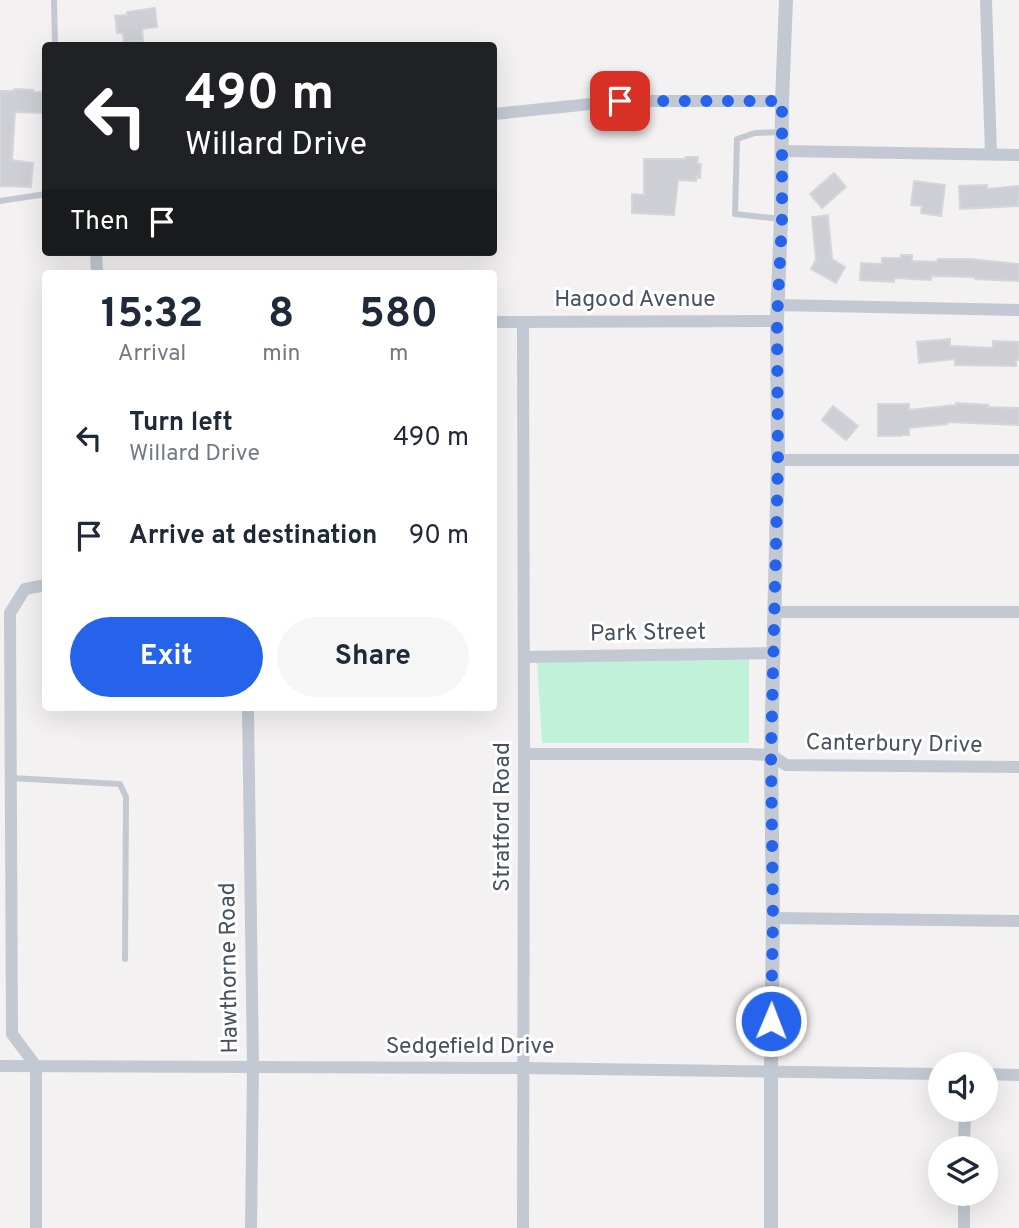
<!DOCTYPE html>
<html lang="en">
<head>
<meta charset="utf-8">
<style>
  :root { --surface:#fff; --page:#f6f6f7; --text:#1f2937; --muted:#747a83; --accent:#2563eb }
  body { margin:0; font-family:Overpass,sans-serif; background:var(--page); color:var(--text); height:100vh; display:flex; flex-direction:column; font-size:26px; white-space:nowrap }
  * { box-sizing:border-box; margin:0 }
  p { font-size:23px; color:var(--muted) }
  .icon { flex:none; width:38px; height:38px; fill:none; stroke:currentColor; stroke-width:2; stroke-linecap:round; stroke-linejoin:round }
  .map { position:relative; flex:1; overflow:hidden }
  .panel { position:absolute; left:42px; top:270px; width:455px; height:441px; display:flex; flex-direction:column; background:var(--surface); border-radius:7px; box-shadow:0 7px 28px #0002 }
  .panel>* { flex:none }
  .top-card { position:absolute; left:42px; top:42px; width:455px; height:214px; border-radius:7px; box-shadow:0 7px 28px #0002; background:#202124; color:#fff; overflow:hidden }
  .tools { position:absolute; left:928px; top:1052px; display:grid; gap:14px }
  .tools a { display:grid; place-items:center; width:70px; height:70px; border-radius:50%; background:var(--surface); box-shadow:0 7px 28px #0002; font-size:35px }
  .pin { position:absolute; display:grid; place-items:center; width:60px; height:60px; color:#fff; margin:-30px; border-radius:14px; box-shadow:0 4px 10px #0006 }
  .me { position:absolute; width:77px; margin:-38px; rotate:1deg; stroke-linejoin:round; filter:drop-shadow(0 0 5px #0008) }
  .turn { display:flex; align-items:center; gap:24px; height:147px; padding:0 28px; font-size:32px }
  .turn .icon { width:91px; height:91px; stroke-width:2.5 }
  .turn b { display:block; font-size:49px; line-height:60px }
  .then { display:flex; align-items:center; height:66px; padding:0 28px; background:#0003; gap:14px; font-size:26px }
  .eta { display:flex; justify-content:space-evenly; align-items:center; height:119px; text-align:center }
  .eta b { font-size:42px; font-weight:700; line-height:49px }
  .primary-button { display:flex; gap:14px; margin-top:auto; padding:14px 28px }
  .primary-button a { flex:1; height:80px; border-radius:42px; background:var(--accent); color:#fff; font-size:28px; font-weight:700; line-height:80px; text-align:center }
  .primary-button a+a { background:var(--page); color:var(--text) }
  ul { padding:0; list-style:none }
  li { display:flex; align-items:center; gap:21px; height:98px; padding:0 28px }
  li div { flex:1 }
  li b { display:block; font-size:26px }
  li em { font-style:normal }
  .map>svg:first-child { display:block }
  .green { fill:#c0f1d9 }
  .building { fill:#cdcfd5; stroke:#d5d6dc; stroke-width:2 }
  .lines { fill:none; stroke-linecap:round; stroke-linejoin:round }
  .service { stroke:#c2c9d3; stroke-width:6 }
  .minor { stroke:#c2c9d3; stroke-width:12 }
  .tertiary { stroke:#c2c9d3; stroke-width:14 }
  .route { stroke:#2563eb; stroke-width:12; stroke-dasharray:0 21.6 }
  .labels { text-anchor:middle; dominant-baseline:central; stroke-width:6; stroke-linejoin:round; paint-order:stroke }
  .street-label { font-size:23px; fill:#48515f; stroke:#fff }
</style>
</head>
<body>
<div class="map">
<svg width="1019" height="1228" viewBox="0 0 1019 1228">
  <rect width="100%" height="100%" fill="#f3f1f1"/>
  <!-- green -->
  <path class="green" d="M749 658V743H542L537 660Z"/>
  <!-- building -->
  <g class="building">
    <path d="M155 8 157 27 142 29 143 41 124 42 123 33H117L115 16 127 15V12Z"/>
    <path d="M15 89 33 90V92H44L43 113 15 112 12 160 33 163 31 187 0 186V91H13Z"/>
    <path d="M686 157H698L697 164H701L700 178 696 177V181L678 180 674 215 632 213V194L644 195V159H686Z"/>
    <path d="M834 173 846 187 822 208 810 194Z"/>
    <path d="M914 181 945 185 941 216 921 213 922 206 911 205Z"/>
    <path d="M987 185V189L1019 186V206L960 209 959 186Z"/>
    <path d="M828 215 832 259 845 267 836 283 811 269 816 260 812 217Z"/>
    <path d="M901 255H912V261L937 262 938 259H970L1019 264V281L975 279V277L931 276V280L894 278V282L860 280 861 263 882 264V258H901Z"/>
    <path d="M950 339V346L993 348V341L1019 342V360H1016V366L955 365V359L919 363 917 342Z"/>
    <path d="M956 403 988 405 987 407 1019 408V425L947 422V424L909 428V435H901V436H878V404H909V410L956 405Z"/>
    <path d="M833 406 858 426 846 440 822 420Z"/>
  </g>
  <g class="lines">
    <!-- service -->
    <g class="service">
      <path d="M54 0 55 46"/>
      <path d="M781 132 755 133 737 139 735 214 781 219"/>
      <path d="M0 201 46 194"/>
      <path d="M11 778 120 784 126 797 125 959"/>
    </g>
    <!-- minor -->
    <g class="minor">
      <path d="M986 0 991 154"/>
      <path d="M494 114 620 101H782"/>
      <path d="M783 151 1019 155"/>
      <path d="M96 252 97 273"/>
      <path d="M777 305 1019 310"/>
      <path d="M494 322 777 321"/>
      <path d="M523 322 524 754 523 1228"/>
      <path d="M778 460H1019"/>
      <path d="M774 612H1019"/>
      <path d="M524 657 774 653"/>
      <path d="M248 707 253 1068 251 1228"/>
      <path d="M524 754H748L771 755 786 765 1019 767"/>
      <path d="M773 918 1019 921"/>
      <path d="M0 1066 523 1068 940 1074"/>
      <path d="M985 1074 1019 1075"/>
      <path d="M964 1148 965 1110"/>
      <path d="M36 1228V1066L12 1034 10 613 25 589 46 585"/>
      <path d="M964 1228V1194"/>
    </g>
    <!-- tertiary -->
    <path class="tertiary" d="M771 1228V1072L773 918 771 755 778 460 777 321 781 219 782 101 786 0"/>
  </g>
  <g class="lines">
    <!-- route -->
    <path class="route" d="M620 101H782V219L777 321 778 460 771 755 773 918 771 1021"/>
  </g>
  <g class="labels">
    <!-- street labels -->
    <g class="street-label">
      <text x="635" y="300">Hagood Avenue</text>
      <text transform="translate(648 634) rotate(-1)">Park Street</text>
      <text transform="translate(894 745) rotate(1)">Canterbury Drive</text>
      <text transform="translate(503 817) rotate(-90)">Stratford Road</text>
      <text transform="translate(230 968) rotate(-91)">Hawthorne Road</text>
      <text x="470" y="1047">Sedgefield Drive</text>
    </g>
  </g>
</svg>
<div class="tools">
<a><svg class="icon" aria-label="sound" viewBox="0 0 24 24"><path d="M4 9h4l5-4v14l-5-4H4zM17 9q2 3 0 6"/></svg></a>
<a><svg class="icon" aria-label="layers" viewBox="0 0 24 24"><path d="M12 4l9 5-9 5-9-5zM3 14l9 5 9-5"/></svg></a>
</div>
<div class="pin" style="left:620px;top:101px;background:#d93025"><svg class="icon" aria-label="arrive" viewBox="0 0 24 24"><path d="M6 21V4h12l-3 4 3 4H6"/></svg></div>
<svg class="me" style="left:771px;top:1021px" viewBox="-20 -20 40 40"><circle r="17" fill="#2563eb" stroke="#fff" stroke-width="3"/><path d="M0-11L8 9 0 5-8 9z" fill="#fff"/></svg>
<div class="top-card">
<div class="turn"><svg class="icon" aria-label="left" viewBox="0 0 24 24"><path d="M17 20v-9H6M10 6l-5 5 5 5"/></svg><div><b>490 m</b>Willard Drive</div></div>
<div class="then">Then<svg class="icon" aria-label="arrive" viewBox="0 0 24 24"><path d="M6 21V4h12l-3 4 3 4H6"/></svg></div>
</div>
<section class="panel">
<div class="eta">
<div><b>15:32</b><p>Arrival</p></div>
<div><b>8</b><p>min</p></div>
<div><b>580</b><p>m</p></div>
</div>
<ul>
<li><svg class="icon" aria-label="left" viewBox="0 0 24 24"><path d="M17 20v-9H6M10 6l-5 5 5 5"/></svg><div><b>Turn left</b><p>Willard Drive</p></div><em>490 m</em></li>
<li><svg class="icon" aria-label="arrive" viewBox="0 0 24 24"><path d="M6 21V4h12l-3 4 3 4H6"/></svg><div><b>Arrive at destination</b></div><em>90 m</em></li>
</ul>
<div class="primary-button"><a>Exit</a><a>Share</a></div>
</section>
</div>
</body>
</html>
